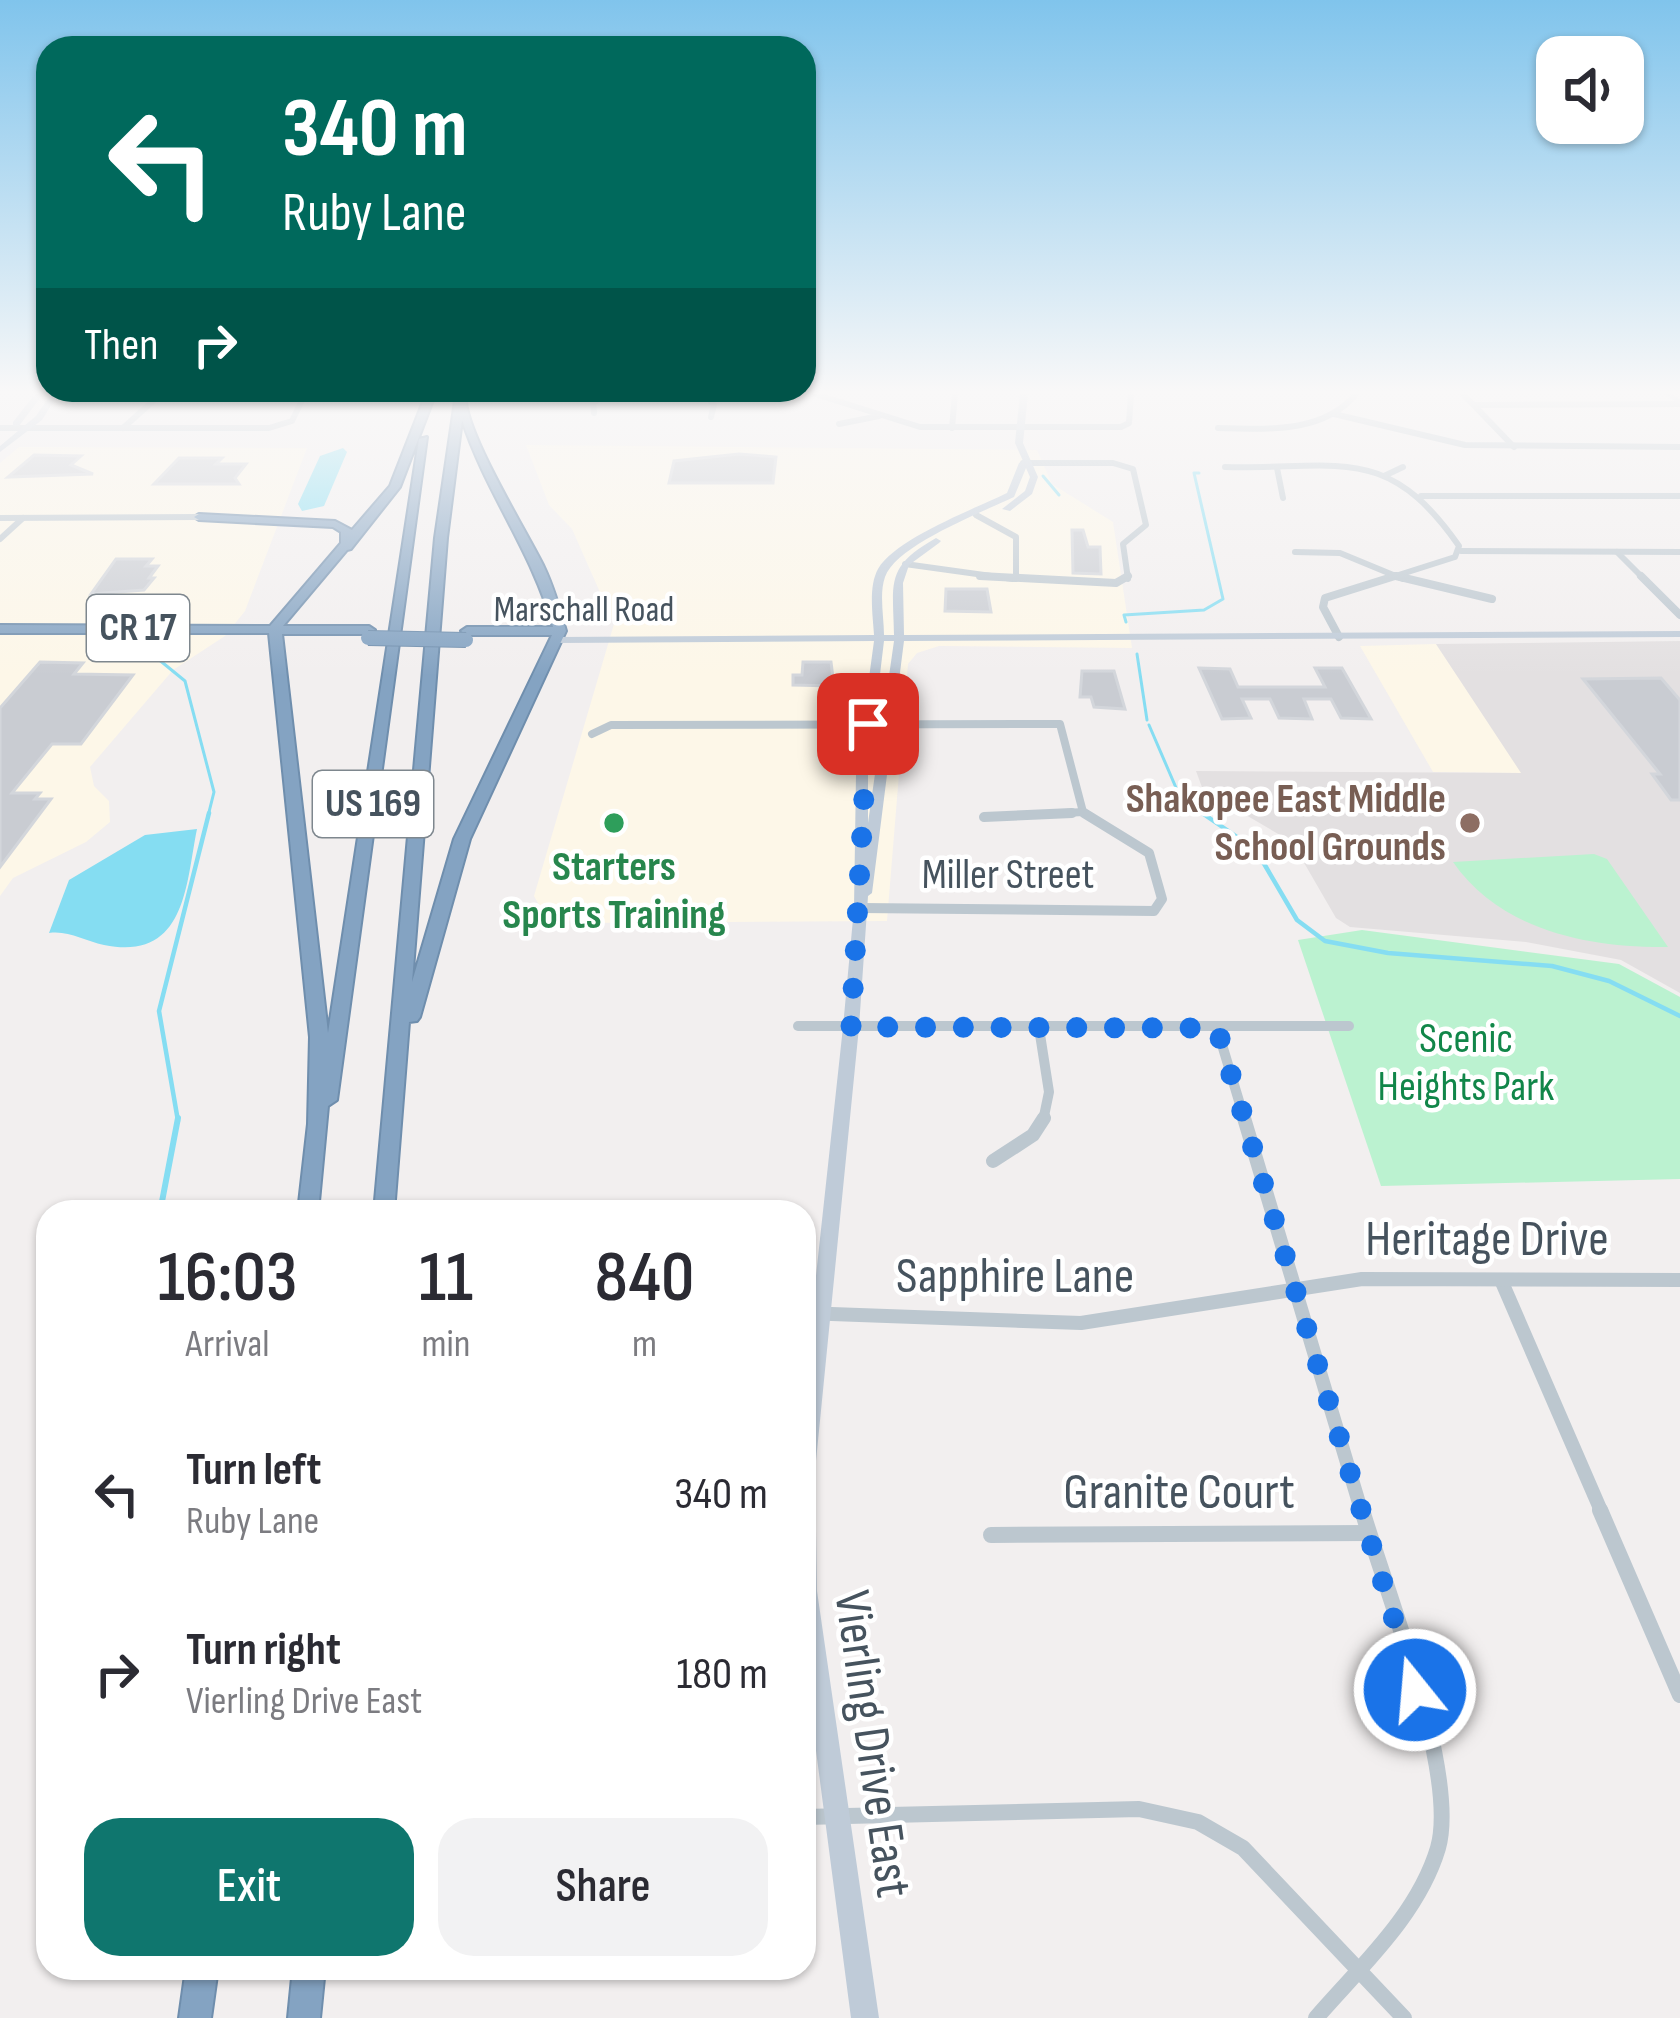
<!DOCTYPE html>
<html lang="en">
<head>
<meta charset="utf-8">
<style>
  :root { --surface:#fff; --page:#f2f2f3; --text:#2b2b33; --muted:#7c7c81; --accent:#0f766e }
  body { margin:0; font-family:"Sofia Sans Condensed",sans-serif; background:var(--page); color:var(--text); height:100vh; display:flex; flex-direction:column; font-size:45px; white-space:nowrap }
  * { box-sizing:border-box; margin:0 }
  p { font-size:39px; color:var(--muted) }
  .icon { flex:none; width:66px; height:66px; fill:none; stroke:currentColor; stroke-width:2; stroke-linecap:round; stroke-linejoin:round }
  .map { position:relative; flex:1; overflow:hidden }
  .panel { position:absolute; left:36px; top:1200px; width:780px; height:780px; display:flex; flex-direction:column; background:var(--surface); border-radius:36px; box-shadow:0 3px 9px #0004 }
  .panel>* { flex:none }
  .guide { position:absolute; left:36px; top:36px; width:780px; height:366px; border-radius:36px; box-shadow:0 3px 9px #0004; background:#00695c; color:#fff; overflow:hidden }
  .tools { position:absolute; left:1536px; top:36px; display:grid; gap:24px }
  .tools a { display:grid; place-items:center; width:108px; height:108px; border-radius:24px; background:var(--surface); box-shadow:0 3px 9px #0004; font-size:60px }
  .pin { position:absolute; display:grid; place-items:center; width:102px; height:102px; color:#fff; margin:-51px; border-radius:24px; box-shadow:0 6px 18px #0006 }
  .me { position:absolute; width:132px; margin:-66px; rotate:343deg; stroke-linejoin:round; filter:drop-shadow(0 0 9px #0008) }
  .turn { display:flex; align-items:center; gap:42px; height:252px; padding:0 48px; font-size:54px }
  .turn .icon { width:156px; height:156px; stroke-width:2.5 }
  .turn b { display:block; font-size:84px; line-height:102px }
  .then { display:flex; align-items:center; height:114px; padding:0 48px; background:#0003; gap:24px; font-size:45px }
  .eta { display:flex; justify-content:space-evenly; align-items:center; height:204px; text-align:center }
  .eta b { font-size:72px; font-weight:600; line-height:84px }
  .action { display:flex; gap:24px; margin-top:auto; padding:24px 48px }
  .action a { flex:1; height:138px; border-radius:36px; background:var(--accent); color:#fff; font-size:48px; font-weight:600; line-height:138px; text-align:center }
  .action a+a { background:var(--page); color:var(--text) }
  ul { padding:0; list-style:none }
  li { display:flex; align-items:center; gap:36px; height:180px; padding:0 48px }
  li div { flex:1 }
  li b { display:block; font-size:45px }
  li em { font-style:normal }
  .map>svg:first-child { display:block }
  .commercial { fill:#fdf7e8 }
  .education { fill:#e3e0e1 }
  .green { fill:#bbf2d0 }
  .water { fill:#85ddf2 }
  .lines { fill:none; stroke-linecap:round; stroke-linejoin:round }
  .stream-far2 { stroke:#85ddf2; stroke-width:3 }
  .stream-far1 { stroke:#85ddf2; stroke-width:4.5 }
  .stream { stroke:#85ddf2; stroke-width:6 }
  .building { fill:#c9ccd2; stroke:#d3d6db; stroke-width:3 }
  .highway-casing { stroke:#6f8ead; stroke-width:4 }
  .street-far4 { stroke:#bcc7cf; stroke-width:6 }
  .street-far3 { stroke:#bcc7cf; stroke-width:8 }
  .street-far2 { stroke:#bcc7cf; stroke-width:10 }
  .street-far1 { stroke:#bcc7cf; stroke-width:14 }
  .street { stroke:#bcc7cf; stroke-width:16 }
  .secondary { fill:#bfcbd8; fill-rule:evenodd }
  .highway { fill:#84a3c2; fill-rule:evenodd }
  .highway-bridge-casing { stroke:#6f8ead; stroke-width:16; stroke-linecap:butt }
  .highway-bridge { stroke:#84a3c2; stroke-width:14 }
  .route { stroke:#1a73e8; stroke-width:21; stroke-dasharray:0 37.8 }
  .leisure-dot { fill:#2e9e5b; stroke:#fff; stroke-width:4.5 }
  .education-dot { fill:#8d6e63; stroke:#fff; stroke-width:4.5 }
  .labels { text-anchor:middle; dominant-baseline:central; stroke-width:9; stroke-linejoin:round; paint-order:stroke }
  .far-street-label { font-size:36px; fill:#46535e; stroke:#fff }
  .shield { fill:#fff; stroke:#7e878e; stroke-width:3 }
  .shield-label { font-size:39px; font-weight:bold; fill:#46535e }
  .education-label { font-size:42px; font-weight:bold; fill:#785e54; stroke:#fff; text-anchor:end }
  .leisure-label { font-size:42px; font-weight:bold; fill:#27864d; stroke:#fff }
  .street-label { font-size:42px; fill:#46535e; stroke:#fff }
  .park-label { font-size:42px; fill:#118649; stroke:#fff }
  .near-street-label { font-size:51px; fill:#46535e; stroke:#fff }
</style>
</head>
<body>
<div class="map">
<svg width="1680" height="2018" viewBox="0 0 1680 2018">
  <rect width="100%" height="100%" fill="#f2efef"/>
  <!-- commercial -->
  <g class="commercial">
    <path d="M526 445 1037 450 1052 484 1113 522 1132 648 939 646 917 653 908 664 887 921 578 923 543 912 534 896 614 624 572 529 549 505Z"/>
    <path d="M19 447 307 448 245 611 225 636 173 670 90 767 94 786 109 801 110 822 86 842 13 878 0 896V463Z"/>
    <path d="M1436 644 1523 773 1433 772 1360 646Z"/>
  </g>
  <!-- education -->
  <path class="education" d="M1680 641V993L1621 960 1526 942 1350 927 1336 918 1292 842 1203 790 1196 771 1521 773 1436 644Z"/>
  <!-- green -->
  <g class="green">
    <path d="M1594 854 1607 859 1668 947C1589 948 1501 931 1453 862Z"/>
    <path d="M1362 930 1619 964 1680 997V1179L1381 1186 1298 940Z"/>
  </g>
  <!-- water -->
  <g class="water">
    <path d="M343 448 347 452 324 506 302 511 298 504 320 456Z"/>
    <path d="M197 829C186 882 187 962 104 945 85 941 68 930 49 933L69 880 145 835Z"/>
  </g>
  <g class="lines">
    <!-- stream-far2 -->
    <g class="stream-far2">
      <path d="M1043 476 1059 495"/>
      <path d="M1126 622 1124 615 1204 610 1223 599 1194 473H1199"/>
      <path d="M152 654 185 681 214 792 208 816"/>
      <path d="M1137 654 1147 720"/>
      <path d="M1149 725 1180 797 1207 816"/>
    </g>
    <!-- stream-far1 -->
    <g class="stream-far1">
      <path d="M1202 813 1256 850 1297 920 1325 941 1388 953 1552 966 1609 981 1680 1016"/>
      <path d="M178 1121 159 1011 209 813"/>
    </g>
    <!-- stream -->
    <path class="stream" d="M160 1212 178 1118"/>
  </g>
  <!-- building -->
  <g class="building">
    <path d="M739 454 776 457 773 483H669L674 461Z"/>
    <path d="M34 455 81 456 71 465 93 474 8 477Z"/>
    <path d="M179 458H222L216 464H246L235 478 239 484H154Z"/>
    <path d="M1072 530H1083L1088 547H1100L1101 574 1073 573Z"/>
    <path d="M116 559H152L146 566H158L149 578H154L144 590 91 594Z"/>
    <path d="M946 589H987L991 612 945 611Z"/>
    <path d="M40 662 83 663 74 674 133 675 81 744H52L12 793H40L35 799H51L0 867V708Z"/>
    <path d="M803 662H831L834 686 793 685V675H802Z"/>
    <path d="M1199 668 1230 669 1238 687H1325L1315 668H1342L1371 719 1341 718 1331 699H1304L1312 719 1279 718 1270 699H1242L1251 718 1222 719Z"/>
    <path d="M1082 671H1114L1125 709 1094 707 1091 697H1080Z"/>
    <path d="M1661 678 1680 700V800H1671L1652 774H1660L1583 679Z"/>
  </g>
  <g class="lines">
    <!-- highway casing -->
    <g class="highway-casing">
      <g id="highway">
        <path d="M426 394 435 395 400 487 351 549 347 550 283 626H369L375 630 369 634H282L328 1033 419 439 427 437 337 1100 328 1106 318 1212H298L308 1124 310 1037 269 633H0V625L270 626 341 543V532L333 527 199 520 194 517 199 514 335 521 352 530 390 486Z"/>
        <path d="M456 394H466C461 426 527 532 544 567 554 588 560 609 566 631L470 839 420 1017 417 1021 409 1022 394 1212H374L435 538ZM462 420C486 493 533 553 553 627H467L461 631 467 635H552L454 839 412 982 447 538Z"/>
        <path d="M186 1968H218L211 2018H179Z"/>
        <path d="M293 1968H325L320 2018H288Z"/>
      </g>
    </g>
    <!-- street-far4 -->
    <g class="street-far4">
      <path d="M704 394 714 405 711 417"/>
      <path d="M815 394 920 427H1121L1129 423 1131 394"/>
      <path d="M1463 394 1514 447"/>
      <path d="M1475 405 1680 404"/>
      <path d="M594 413 593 403 608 394"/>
      <path d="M1334 414 1465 445 1680 447"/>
      <path d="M839 424 879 416"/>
      <path d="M0 428H269L292 421 305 394"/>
      <path d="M123 428 161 394"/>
      <path d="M952 428 955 394"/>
      <path d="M1218 428C1266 429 1323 434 1356 394"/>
      <path d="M1023 463H1113L1133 469 1146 525 1123 544 1128 579"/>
      <path d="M1225 467C1337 470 1386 441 1459 546L1455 557 1386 579"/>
      <path d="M1277 468 1283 498"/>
      <path d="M1384 476 1403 467"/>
      <path d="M1421 496H1680"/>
      <path d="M976 515 1016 537V579"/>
      <path d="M0 518 199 517"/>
      <path d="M0 539 23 518"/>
      <path d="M1461 551 1680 552"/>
      <path d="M1295 552 1340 553 1403 579"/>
      <path d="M1617 552 1644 579"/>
      <path d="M905 564 1013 579"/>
    </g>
    <!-- street-far3 -->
    <g class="street-far3">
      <path d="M980 576 1116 583 1128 576"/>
      <path d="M1396 576 1492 599"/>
      <path d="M1641 576 1680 615"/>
      <path d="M1339 637 1323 607 1325 598 1395 576"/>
      <path d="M592 734 611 725 1060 724 1083 812 1089 816"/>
      <path d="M1013 816 1083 812"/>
    </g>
    <!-- street-far2 -->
    <g class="street-far2">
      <path d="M984 817 1072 813"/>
      <path d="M861 908 1154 911 1162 899 1149 853 1084 813"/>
      <path d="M798 1026H1349"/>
      <path d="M1039 1028 1049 1092 1043 1121"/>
      <path d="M1217 1028 1245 1121"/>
    </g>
    <!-- street-far1 -->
    <g class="street-far1">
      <path d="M1244 1118 1362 1513"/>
      <path d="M993 1161 1033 1135 1044 1118"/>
      <path d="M1501 1280 1602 1513"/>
      <path d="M804 1313 1081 1323 1362 1279 1680 1280"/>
    </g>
    <!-- street -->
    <g class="street">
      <path d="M1600 1510 1680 1695"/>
      <path d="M991 1535 1368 1533"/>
      <path d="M804 1817 1139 1809 1198 1822 1243 1848 1404 2018"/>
      <path d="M1316 2018C1361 1966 1418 1915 1438 1848 1459 1774 1385 1588 1362 1510"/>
    </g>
    <!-- secondary -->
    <g class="secondary">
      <path d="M35 394H43L19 426H13V422Z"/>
      <path d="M51 394H58L42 420 0 452V446L36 416Z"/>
      <path d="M1020 394H1028L1023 443 1038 477 1032 494 1010 511 1002 509 1025 491 1030 477 1026 468 1014 497C983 512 896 545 885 577 879 594 884 617 884 635H894C893 582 885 567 936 538L941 541 939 543 909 565 903 583 904 635 1680 631V637L904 641 872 893 868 896 859 1027 815 1471 817 1591 879 2018H851L804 1659V1386L843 1027 854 908 856 774 874 641 558 643 553 640 558 637 874 635C873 616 868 587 878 569 895 539 974 509 1007 493L1019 463 1023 461 1015 443ZM884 641H894L868 823V774Z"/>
      <path d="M1665 394H1672L1680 399V405Z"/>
    </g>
    <!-- highway -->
    <use href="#highway" class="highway"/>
    <!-- highway-bridge casing -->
    <g class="highway-bridge-casing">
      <path id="highway-bridge" d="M368 638 466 640"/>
    </g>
    <!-- highway-bridge -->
    <use href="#highway-bridge" class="highway-bridge"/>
  </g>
  <!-- sky -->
  <linearGradient id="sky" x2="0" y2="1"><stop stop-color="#80c4ec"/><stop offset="0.58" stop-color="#f9f8f8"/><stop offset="1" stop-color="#f9f8f8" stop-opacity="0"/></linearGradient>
  <rect width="1680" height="676" fill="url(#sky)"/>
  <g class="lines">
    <!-- route -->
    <path class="route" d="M868 724 851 1027 1217 1028 1415 1690"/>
  </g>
  <!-- markers -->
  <circle class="leisure-dot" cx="614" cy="823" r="12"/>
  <circle class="education-dot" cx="1470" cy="823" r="12"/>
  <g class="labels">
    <!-- far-street labels -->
    <g class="far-street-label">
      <text x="584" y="610">Marschall Road</text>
    </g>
    <!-- shield labels -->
    <g class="shield">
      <rect x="87" y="595" width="102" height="66" rx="9"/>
      <rect x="313" y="771" width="120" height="66" rx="9"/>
    </g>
    <g class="shield-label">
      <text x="138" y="628">CR 17</text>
      <text x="373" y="804">US 169</text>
    </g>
    <!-- education labels -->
    <g class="education-label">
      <text x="1446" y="799">Shakopee East Middle<tspan x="1446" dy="48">School Grounds</tspan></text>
    </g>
    <!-- leisure labels -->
    <g class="leisure-label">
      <text x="614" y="867">Starters<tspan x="614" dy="48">Sports Training</tspan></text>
    </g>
    <!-- street labels -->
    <g class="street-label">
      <text x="1008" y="875">Miller Street</text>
    </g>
    <!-- park labels -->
    <g class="park-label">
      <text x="1466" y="1039">Scenic<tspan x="1466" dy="48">Heights Park</tspan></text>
    </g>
    <!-- near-street labels -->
    <g class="near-street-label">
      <text x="1487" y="1239">Heritage Drive</text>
      <text x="1015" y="1276">Sapphire Lane</text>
      <text x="1179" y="1492">Granite Court</text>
      <text transform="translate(872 1744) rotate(82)">Vierling Drive East</text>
    </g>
  </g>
</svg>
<div class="tools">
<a><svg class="icon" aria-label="sound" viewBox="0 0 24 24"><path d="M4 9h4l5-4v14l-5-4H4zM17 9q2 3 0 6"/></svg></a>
</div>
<div class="pin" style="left:868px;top:724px;background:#d93025"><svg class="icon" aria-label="arrive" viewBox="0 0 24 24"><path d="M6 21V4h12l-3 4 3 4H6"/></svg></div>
<svg class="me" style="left:1415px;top:1690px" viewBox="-20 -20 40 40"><circle r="17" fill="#1a73e8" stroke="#fff" stroke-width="3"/><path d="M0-11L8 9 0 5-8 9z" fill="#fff"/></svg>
<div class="guide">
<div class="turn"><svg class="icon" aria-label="left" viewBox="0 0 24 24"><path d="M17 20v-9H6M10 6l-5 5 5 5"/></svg><div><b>340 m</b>Ruby Lane</div></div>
<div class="then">Then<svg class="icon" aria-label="right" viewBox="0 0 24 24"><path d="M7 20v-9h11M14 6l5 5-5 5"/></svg></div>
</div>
<section class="panel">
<div class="eta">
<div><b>16:03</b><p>Arrival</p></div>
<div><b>11</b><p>min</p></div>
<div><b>840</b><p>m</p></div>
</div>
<ul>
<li><svg class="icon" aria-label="left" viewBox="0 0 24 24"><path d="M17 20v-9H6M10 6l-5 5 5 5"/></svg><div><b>Turn left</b><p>Ruby Lane</p></div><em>340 m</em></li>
<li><svg class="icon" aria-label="right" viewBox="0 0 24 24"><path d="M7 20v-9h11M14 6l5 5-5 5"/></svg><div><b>Turn right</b><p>Vierling Drive East</p></div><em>180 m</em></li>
</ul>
<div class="action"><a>Exit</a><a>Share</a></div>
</section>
</div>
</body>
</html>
